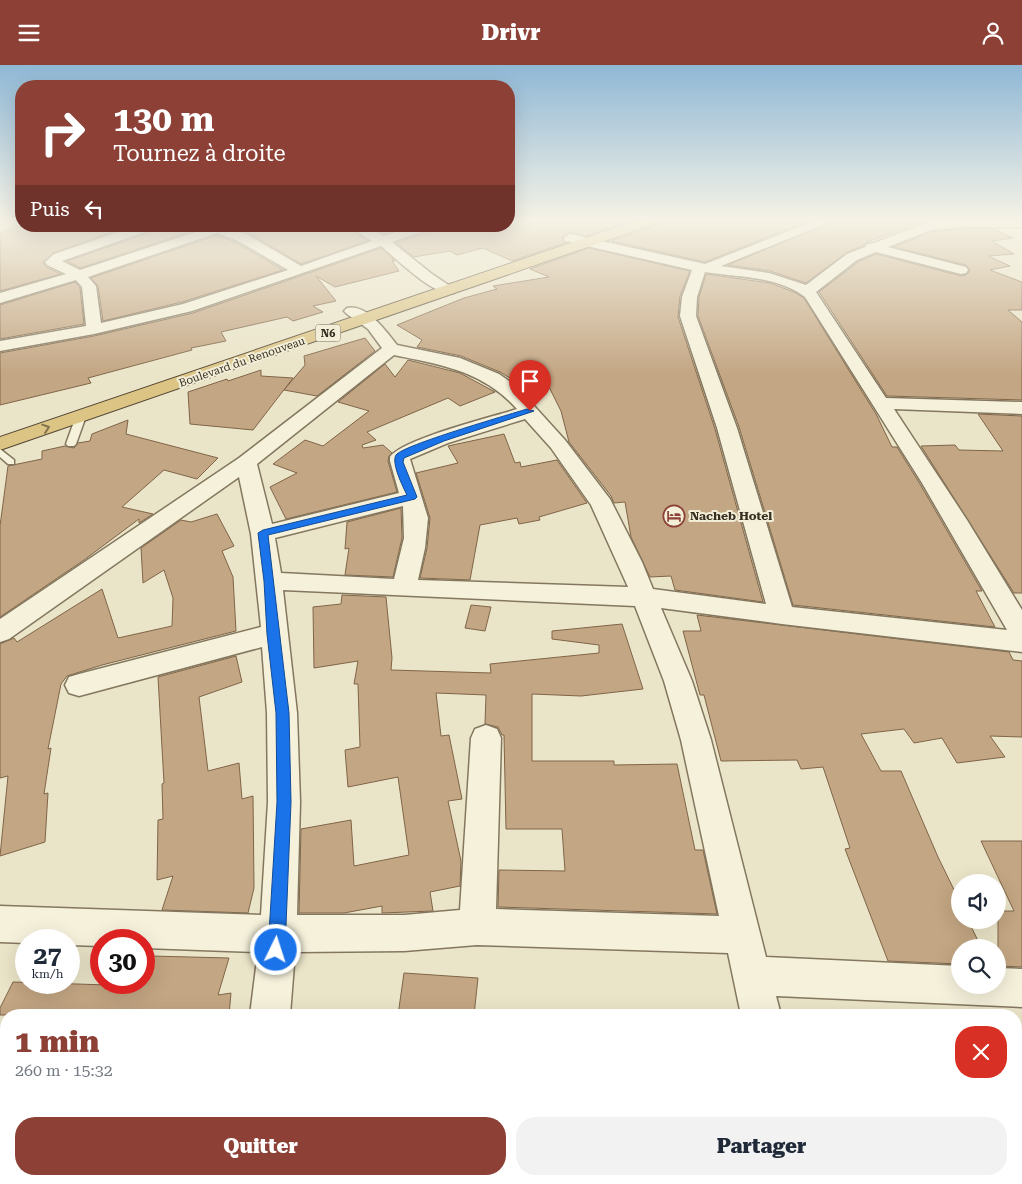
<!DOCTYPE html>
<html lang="fr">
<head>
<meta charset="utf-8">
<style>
  :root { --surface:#fff; --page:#f2f2f3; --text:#1f2937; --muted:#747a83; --accent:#8c4036 }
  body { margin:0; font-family:"Roboto Serif",serif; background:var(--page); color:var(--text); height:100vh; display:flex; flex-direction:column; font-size:19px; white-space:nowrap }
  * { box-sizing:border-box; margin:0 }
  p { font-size:16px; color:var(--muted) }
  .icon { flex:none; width:28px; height:28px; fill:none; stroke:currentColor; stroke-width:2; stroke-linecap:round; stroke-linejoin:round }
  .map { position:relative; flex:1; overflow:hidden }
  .side { position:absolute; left:0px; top:944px; width:1022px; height:176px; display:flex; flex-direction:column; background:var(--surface); border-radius:20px 20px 0 0; box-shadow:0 5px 20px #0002 }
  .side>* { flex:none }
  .guide { position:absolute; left:15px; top:15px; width:500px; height:152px; border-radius:20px; box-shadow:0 5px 20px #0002; background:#8c4036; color:#fff; overflow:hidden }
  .controls { position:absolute; left:951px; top:809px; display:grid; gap:10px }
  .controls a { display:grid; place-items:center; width:55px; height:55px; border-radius:50%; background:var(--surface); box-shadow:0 5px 20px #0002; font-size:25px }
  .speed { position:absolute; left:15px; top:864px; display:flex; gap:10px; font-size:25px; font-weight:700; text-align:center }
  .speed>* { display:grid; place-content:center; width:65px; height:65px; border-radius:50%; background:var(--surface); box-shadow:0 5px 20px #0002; line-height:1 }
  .speed small { font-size:12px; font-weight:400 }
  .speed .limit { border:8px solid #d22; background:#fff; color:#111 }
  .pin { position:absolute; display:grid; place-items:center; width:42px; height:42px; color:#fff; margin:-51px -21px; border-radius:50% 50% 50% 0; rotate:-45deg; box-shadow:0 0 5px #0007 }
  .pin .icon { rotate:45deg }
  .me { position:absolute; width:55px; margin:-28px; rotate:4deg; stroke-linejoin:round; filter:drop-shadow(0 0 4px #0008) }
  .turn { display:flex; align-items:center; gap:18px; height:105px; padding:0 15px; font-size:22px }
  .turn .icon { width:65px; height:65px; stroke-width:2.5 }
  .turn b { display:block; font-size:35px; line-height:42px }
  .then { display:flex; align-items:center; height:48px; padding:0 15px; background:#0003; gap:10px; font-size:19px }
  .round { display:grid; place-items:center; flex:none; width:52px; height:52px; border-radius:20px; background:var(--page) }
  .head { display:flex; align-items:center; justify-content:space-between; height:85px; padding:0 15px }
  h1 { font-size:30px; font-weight:800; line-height:38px; color:var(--accent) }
  .action { display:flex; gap:10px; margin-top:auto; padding:10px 15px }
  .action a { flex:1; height:58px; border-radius:20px; background:var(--accent); color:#fff; font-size:20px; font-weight:800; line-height:58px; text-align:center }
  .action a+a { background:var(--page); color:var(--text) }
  header { display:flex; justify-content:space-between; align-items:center; height:65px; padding:0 15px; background:var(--accent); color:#fff; font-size:22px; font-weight:800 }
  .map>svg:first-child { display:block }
  .building { fill:#c3a683; stroke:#806548 }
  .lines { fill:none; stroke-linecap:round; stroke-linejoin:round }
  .service-casing { stroke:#84775f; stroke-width:3 }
  .minor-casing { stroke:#84775f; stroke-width:3 }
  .trunk-casing { stroke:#524533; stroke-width:2 }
  .service { fill:#f5f1db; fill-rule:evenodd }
  .minor { fill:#f5f1db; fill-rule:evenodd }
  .trunk { fill:#dbc484; fill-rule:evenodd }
  .oneway { stroke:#80724e }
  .route { fill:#1a73e8; stroke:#114b97 }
  .labels { text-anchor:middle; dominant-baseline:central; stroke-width:4; stroke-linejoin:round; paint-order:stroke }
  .shield { fill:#f2eed7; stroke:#6e6858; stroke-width:1 }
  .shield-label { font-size:11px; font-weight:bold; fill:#362e21 }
  .far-street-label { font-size:11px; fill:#362e21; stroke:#f2eed7 }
  .poi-label { font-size:12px; font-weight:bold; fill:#362e21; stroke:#f2eed7; text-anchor:start }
</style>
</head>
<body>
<header><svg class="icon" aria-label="menu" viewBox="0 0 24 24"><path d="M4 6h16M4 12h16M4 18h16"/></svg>Drivr<svg class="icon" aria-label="person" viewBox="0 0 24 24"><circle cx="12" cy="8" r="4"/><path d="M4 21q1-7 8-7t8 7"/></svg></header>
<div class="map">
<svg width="1022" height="1119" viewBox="0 0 1022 1119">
  <rect width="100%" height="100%" fill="#eae4c8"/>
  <!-- building -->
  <g class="building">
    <path d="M513 154H634L586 171 569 167 562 172 565 178 512 196 483 183 457 190 450 186 414 192 396 178 430 166 433 161H520Z"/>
    <path d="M663 154H813L705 197 611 176 661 159Z"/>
    <path d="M839 154H936L928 155 867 177 864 180 846 188 806 218 770 206 728 200Z"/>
    <path d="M15 161H129L53 188 43 198 46 202 61 209 0 226V168Z"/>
    <path d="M157 161H201L202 163 80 203 67 196 154 166Z"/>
    <path d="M234 161H346L368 176 301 199 249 168 233 163Z"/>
    <path d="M369 161H406L384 169Z"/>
    <path d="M963 164H994L1013 173 992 176 1014 189 988 191 1010 201 990 205 1022 217V245H1008L1022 257V335L887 331 819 227 858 197 876 189 961 211 966 210 970 206 966 200 894 182 931 167Z"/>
    <path d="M217 170 237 178 283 205 182 237 103 256 98 221 91 213Z"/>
    <path d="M381 183 395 196H392L399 206 335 222 316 211 336 236 313 241 323 247 293 256 287 252 221 267 226 276 191 283 192 285 88 313 91 318 0 340V288L94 271 193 248Z"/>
    <path d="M589 183 690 206 680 231 678 252 715 364 763 537 675 525 671 511 650 512 631 472 625 437 614 438 611 431 569 377 561 346 547 318 529 325 500 307 461 291 417 282 422 275 397 260 464 233 497 224 493 221 549 212 530 204Z"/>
    <path d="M706 209 770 218 794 227 804 233 876 349 892 382H897L920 419 982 526H976L995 562 793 540 739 362 698 251 699 232Z"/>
    <path d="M75 217 80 223 84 259 0 274V240Z"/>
    <path d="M365 273 375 286 317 331 284 325 305 300 304 291Z"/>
    <path d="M408 295 460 308 495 327 460 341 448 333 367 367 376 375 362 380 363 383 383 380 392 388 389 391 388 396 397 427 286 454 270 422 297 408 273 399 305 375 323 381 369 346 338 337 385 299 395 312Z"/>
    <path d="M261 305V311L293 313 253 365 190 359 188 327 227 314 228 316Z"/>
    <path d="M978 349 1022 351V528H1014L921 381 955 380 959 385 1003 386Z"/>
    <path d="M128 355 126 369 218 393 197 414 164 405 122 442 153 449 139 458V454L84 495 0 552V461L8 401 42 394V386L65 381 74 383 78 378 90 376 92 369Z"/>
    <path d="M504 369 515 398 520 397 521 402 557 395 587 438 539 452 540 455 519 459 517 453 480 460 470 515 420 513 427 483 430 453 416 408 458 398 448 381Z"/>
    <path d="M401 443 402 473 393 512 345 510 349 483 345 484 347 457Z"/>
    <path d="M217 449 234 481 222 486 233 512 236 566 102 600 67 611 61 619 48 684 51 683 44 729 48 728 45 777 0 791 8 711 0 713V579L14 573 17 577 102 524 118 573 172 561 173 533 164 505 143 518 141 483 181 455 191 457Z"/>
    <path d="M342 530 386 532 392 593 391 605 491 608 490 599 599 588V580L552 574V566L622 559 643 624 581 631 532 629V696H614V700L677 699 695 785H703L717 849 498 842 499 805 565 806 562 764H506L504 670H502L498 662 485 659 486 630 436 628 441 671 449 670 462 734 448 736 461 796 460 821 430 827 433 846 382 848V841L344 848H299L301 764 351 755 354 801 409 790 398 712 348 722 345 685 360 682 358 619H354L358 596 314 603 313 542 341 539Z"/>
    <path d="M471 540 491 542 485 566 465 563Z"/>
    <path d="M697 550 1009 587 1013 595 1022 596V672L990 671 1005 692 957 698 942 673 914 678 904 664 861 669 881 706H901L938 792 960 837V855H968L981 882H960V899L888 896 845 784 850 783 823 702 801 704 797 695 721 696 704 630H700L683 566H701Z"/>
    <path d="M236 591 242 617 199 632 208 706 239 698 242 734 253 731 254 823 248 848 162 845 173 811 157 815 158 755 163 754 162 719 164 718 158 612Z"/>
    <path d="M981 776H1022V902L998 901V846H1014Z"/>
    <path d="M151 891 229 893 218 930 231 928 229 950H0V943L13 917 140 921 141 918H144V910Z"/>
    <path d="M404 908 478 913 474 950H398Z"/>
  </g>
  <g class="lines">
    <!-- service casing -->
    <g class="service-casing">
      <g id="service">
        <path d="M81 348 86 351 76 379 74 381H68L66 379 76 351Z"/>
        <path d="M0 384 14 395V399H8L0 392Z"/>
      </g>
    </g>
    <!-- minor casing -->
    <g class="minor-casing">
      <g id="minor">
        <path d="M819 154H837L721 201 769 208 806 220 847 189 865 182 867 179 874 178 929 157 961 154H1022V162H963L931 165 888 182 966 202 968 205 966 208 961 209 876 187 857 195 816 227 886 333 1022 337V349L894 344 967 455 1022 545V587L782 559 661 543 692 616 711 675 766 892 960 901V920H998V903L1022 904V942L776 931 781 950H741L728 888 477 880 404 886 295 887 290 950H250L258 887 144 883V875H101V881L69 880V875H26V878L0 877V841L261 850 268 737 267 648 262 582 79 631 69 628 65 620 69 612 79 609 261 562 251 469 239 412 9 574 0 577V554L239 393 382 283 368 264 347 249 344 246 347 243C366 238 386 266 397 280L460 293 499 309 516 321 565 375 610 434 642 497 653 524 766 539 717 363 680 251 682 232 692 205 565 176 564 173 570 169 705 199ZM705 207C736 212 779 211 805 232L922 418 1007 565 792 542 737 363 696 251 697 232ZM394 290C442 300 483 306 517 344 492 352 402 374 390 392V396L399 428 272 459 257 399ZM525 354 551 383 591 440 628 522 418 515 425 483 428 453 410 394 448 378ZM403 441 404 473 394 514 281 508 275 473ZM283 525 635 541 664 616 681 675 719 851 496 844 501 673 497 664 486 660 475 664 471 673 460 845 404 850H297L300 737 297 648Z"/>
        <path d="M136 161H155L153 164 62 196 80 205 205 164 203 161H232L230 164 248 170 301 201 372 176 348 161H364L384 171 412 161H431L429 164 392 177 432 209 456 225 454 228C435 233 396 193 381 181L192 246 94 269 0 286V276L86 261 82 222 76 215 0 238V228L66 209 47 200 45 197 54 189ZM217 168 238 176 288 205 183 239 101 258 96 221 88 212Z"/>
        <path d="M233 1114H279L278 1119H232Z"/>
        <path d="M771 1114H817L818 1119H772Z"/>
      </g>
    </g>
    <!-- trunk casing -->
    <g class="trunk-casing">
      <path id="trunk" d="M641 154H661L660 157 0 385V372Z"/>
    </g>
    <!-- service -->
    <use href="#service" class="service"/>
    <!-- minor -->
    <use href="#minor" class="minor"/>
    <!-- trunk -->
    <use href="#trunk" class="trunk"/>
  </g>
  <!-- one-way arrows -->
  <defs><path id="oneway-chevron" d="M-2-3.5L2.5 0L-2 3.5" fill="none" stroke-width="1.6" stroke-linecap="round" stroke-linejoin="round" transform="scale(1.25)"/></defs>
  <use class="oneway" href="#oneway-chevron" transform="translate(46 363) rotate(-19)"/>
  <!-- sky -->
  <linearGradient id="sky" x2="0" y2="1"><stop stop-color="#8fb8d6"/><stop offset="0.5" stop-color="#f6f3e6"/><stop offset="1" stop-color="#f6f3e6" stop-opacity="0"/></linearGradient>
  <rect width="1022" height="311" fill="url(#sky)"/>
  <!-- route -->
  <path class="route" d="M527 344 534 346 444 376 404 393 403 397 417 432 415 434 268 470 289 648 291 737 285 885 282 891 276 893 271 891 268 885 277 737 276 648 267 569 264 516 258 468 263 465 407 430C403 422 391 398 396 390 403 380 508 350 527 344Z"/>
  <!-- icons -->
  <defs>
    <g id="hotel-ring" transform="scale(1.125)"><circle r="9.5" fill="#f2eed7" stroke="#8c4036" stroke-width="1.5"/><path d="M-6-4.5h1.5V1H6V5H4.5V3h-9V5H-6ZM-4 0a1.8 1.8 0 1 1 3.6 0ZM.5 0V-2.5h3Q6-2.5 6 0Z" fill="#8c4036"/></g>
  </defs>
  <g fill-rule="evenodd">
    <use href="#hotel-ring" x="674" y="451"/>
  </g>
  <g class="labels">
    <!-- shield labels -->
    <rect class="shield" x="315.5" y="259.5" width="25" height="17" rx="4"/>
    <g class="shield-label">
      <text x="328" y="268">N6</text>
    </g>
    <!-- far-street labels -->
    <g class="far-street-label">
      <text transform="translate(242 297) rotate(-19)">Boulevard du Renouveau</text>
    </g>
    <!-- poi labels -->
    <g class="poi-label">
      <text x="690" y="451">Nacheb Hotel</text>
    </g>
  </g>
</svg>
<div class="controls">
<a><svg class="icon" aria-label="sound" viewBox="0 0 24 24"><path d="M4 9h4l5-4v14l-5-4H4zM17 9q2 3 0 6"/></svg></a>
<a><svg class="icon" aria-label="search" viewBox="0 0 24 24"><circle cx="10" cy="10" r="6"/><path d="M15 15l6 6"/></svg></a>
</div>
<div class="speed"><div>27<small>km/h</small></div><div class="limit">30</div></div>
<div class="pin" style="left:530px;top:346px;background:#d93025"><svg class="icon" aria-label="arrive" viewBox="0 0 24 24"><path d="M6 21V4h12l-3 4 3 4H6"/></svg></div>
<svg class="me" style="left:276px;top:885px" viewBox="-20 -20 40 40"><circle r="17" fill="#1a73e8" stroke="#fff" stroke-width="3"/><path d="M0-11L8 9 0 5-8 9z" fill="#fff"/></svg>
<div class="guide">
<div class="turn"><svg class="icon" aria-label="right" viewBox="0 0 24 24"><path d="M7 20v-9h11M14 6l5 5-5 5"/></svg><div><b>130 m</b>Tournez à droite</div></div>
<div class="then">Puis<svg class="icon" aria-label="left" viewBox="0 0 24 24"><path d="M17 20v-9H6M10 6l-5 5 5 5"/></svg></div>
</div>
<section class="side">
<div class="head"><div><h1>1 min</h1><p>260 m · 15:32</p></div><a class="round" style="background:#d93025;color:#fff"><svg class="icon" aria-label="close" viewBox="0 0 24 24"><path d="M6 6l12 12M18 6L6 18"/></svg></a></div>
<div class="action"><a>Quitter</a><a>Partager</a></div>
</section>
</div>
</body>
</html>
